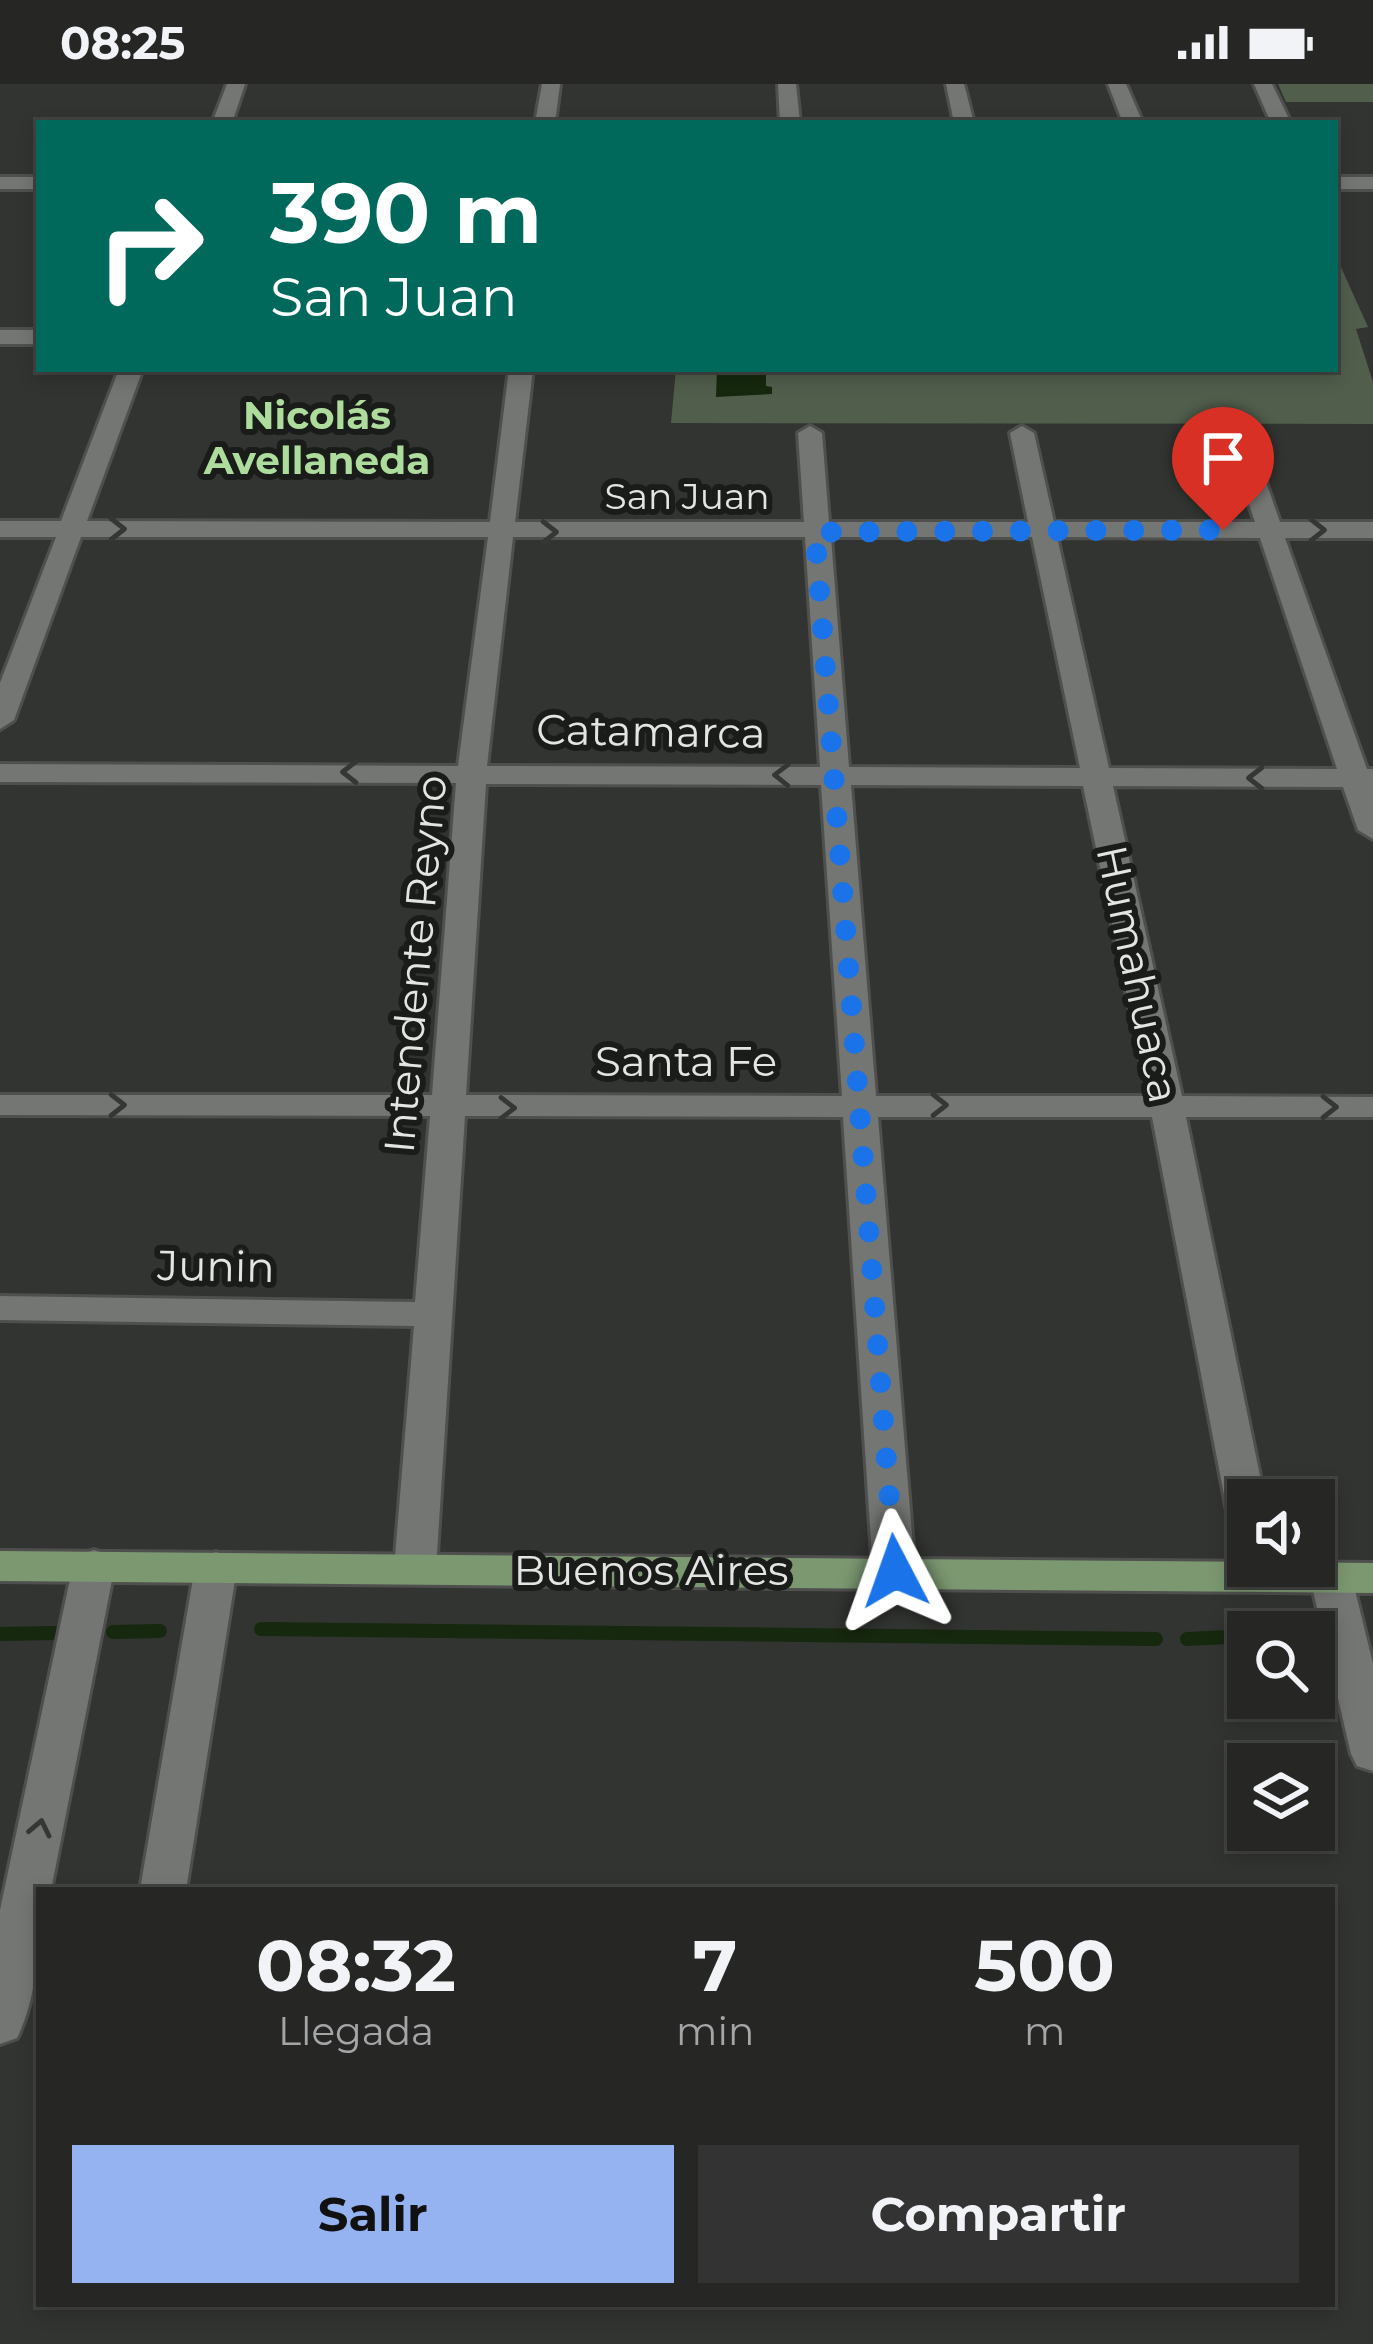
<!DOCTYPE html>
<html lang="es">
<head>
<meta charset="utf-8">
<style>
  :root { --surface:#262725; --page:#323332; --text:#f1f3f6; --muted:#a4a5a7; --line:#424442; --accent:#95b2f1 }
  body { margin:0; font-family:Montserrat,sans-serif; background:var(--page); color:var(--text); height:100vh; display:flex; flex-direction:column; font-size:45px; white-space:nowrap }
  * { box-sizing:border-box; margin:0 }
  p { font-size:39px; color:var(--muted) }
  .icon { flex:none; width:66px; height:66px; fill:none; stroke:currentColor; stroke-width:2; stroke-linecap:round; stroke-linejoin:round }
  .map { position:relative; flex:1; overflow:hidden }
  .side { position:absolute; left:36px; top:1803px; width:1299px; height:420px; display:flex; flex-direction:column; background:var(--surface); border-radius:0px; box-shadow:0 6px 18px #0003,0 0 0 3px var(--line) }
  .side>* { flex:none }
  .top-card { position:absolute; left:36px; top:36px; width:1302px; height:252px; border-radius:0px; box-shadow:0 6px 18px #0003,0 0 0 3px var(--line); background:#00695c; color:#fff; overflow:hidden }
  .fabs { position:absolute; left:1227px; top:1395px; display:grid; gap:24px }
  .fabs a { display:grid; place-items:center; width:108px; height:108px; border-radius:0px; background:var(--surface); box-shadow:0 6px 18px #0003,0 0 0 3px var(--line); font-size:60px }
  .pin { position:absolute; display:grid; place-items:center; width:102px; height:102px; color:#fff; margin:-123px -51px; border-radius:50% 50% 50% 0; rotate:-45deg; box-shadow:0 0 12px #0007 }
  .pin .icon { rotate:45deg }
  .me { position:absolute; width:132px; margin:-66px; rotate:356deg; stroke-linejoin:round; filter:drop-shadow(0 0 9px #0008) }
  .turn { display:flex; align-items:center; gap:42px; height:252px; padding:0 36px; font-size:54px }
  .turn .icon { width:156px; height:156px; stroke-width:2.5 }
  .turn b { display:block; font-size:84px; line-height:102px }
  .eta { display:flex; justify-content:space-evenly; align-items:center; height:204px; text-align:center }
  .eta b { font-size:72px; font-weight:700; line-height:84px }
  .primary-button { display:flex; gap:24px; margin-top:auto; padding:24px 36px }
  .primary-button a { flex:1; height:138px; border-radius:0px; background:var(--accent); color:#111; font-size:48px; font-weight:700; line-height:138px; text-align:center }
  .primary-button a+a { background:var(--page); color:var(--text) }
  .status { display:flex; justify-content:space-between; align-items:center; height:84px; padding:0 60px; background:var(--surface); direction:ltr }
  .status svg { height:33px; fill:currentColor }
  .map>svg:first-child { display:block }
  .green { fill:#515e4c }
  .water { fill:#16280e }
  .lines { fill:none; stroke-linecap:round; stroke-linejoin:round }
  .stream { stroke:#16280e; stroke-width:14 }
  .minor-casing { stroke:#4f504e; stroke-width:6 }
  .major-casing { stroke:#4f504e; stroke-width:6 }
  .minor { fill:#737672; fill-rule:evenodd }
  .major { fill:#7b9871; fill-rule:evenodd }
  .oneway { stroke:#353734 }
  .route { stroke:#1a73e8; stroke-width:21; stroke-dasharray:0 37.8 }
  .labels { text-anchor:middle; dominant-baseline:central; stroke-width:12; stroke-linejoin:round; paint-order:stroke }
  .far-street-label { font-size:36px; fill:#e4e5e3; stroke:#1a1c1a }
  .far-neighbourhood-label { font-size:39px; font-weight:bold; fill:#addc9c; stroke:#1a1c1a }
  .street-label { font-size:42px; fill:#e4e5e3; stroke:#1a1c1a }
</style>
</head>
<body>
<div class="status"><b>08:25</b><svg viewBox="0 0 49 12"><path d="M0 12V9h3v3zM5 12V6h3v6zM10 12V3h3v9zM15 12V0h3v12zM26 1h20v11H26zM47 4h2v5h-2z"/></svg></div>
<div class="map">
<svg width="1373" height="2260" viewBox="0 0 1373 2260">
  <rect width="100%" height="100%" fill="#323431"/>
  <!-- green -->
  <g class="green">
    <path d="M1278 0H1373V18H1286Z"/>
    <path d="M1335 170 1368 243 1356 245 1373 298V340L671 339 676 285H1335Z"/>
  </g>
  <!-- water -->
  <path class="water" d="M717 285H766V302L772 303V310L716 313Z"/>
  <g class="lines">
    <!-- stream -->
    <g class="stream">
      <path d="M261 1545 1156 1555"/>
      <path d="M113 1548 160 1547"/>
      <path d="M0 1550 54 1549"/>
      <path d="M1187 1555 1248 1552"/>
    </g>
    <!-- minor casing -->
    <g class="minor-casing">
      <g id="minor">
        <path d="M227 0H245L232 39H212Z"/>
        <path d="M542 0H560L555 39H535Z"/>
        <path d="M778 0H796L800 39H780Z"/>
        <path d="M946 0H964L974 39H954Z"/>
        <path d="M1108 0H1126L1143 39H1123Z"/>
        <path d="M1254 0H1272L1291 39H1271Z"/>
        <rect x="0" y="93" width="39" height="12"/>
        <rect x="1335" y="93" width="38" height="12"/>
        <rect x="0" y="246" width="39" height="14"/>
        <path d="M119 285H143L87 437 490 438 509 285H533L515 438H804L798 349 810 342 822 349 829 438H1028L1010 349 1022 342 1034 349 1054 438H1255L1225 350 1237 343 1249 350 1280 438H1373V454H1285L1367 685H1373V755L1358 746 1343 703 1113 702 1182 1012 1373 1013V1033H1186L1265 1416H1248V1446L1234 1442 1228 1432 1152 1033H878L915 1487 909 1497 894 1502 879 1497 873 1487 843 1033 465 1032 436 1485 430 1495 415 1500 400 1495 394 1485 414 1242 0 1236V1212L415 1218 430 1032 0 1031V1011H432L456 699 0 698V680L458 682 488 453H81L14 636 0 645V599L56 453H0V437H61ZM513 453H805L820 683 487 682ZM831 453H1032L1080 684 849 683ZM1057 453 1260 454 1337 685 1109 684ZM486 700 821 701 842 1012 466 1011ZM851 701 1083 702 1148 1012H876Z"/>
        <path d="M94 1466 109 1471 115 1481 51 1806H39C39 1855 39 1910 17 1954L0 1960V1826L73 1481 79 1471Z"/>
        <path d="M216 1468 231 1473 237 1483 186 1806H140L195 1483 201 1473Z"/>
        <path d="M1331 1479 1346 1484 1352 1494 1373 1580V1687L1357 1682 1351 1670 1310 1494 1316 1484Z"/>
      </g>
    </g>
    <!-- major casing -->
    <g class="major-casing">
      <path id="major" d="M0 1467 1373 1479V1509L0 1497Z"/>
    </g>
    <!-- minor -->
    <use href="#minor" class="minor"/>
    <!-- major -->
    <use href="#major" class="major"/>
  </g>
  <!-- one-way arrows -->
  <defs><path id="oneway-chevron" d="M-2-3.5L2.5 0L-2 3.5" fill="none" stroke-width="1.6" stroke-linecap="round" stroke-linejoin="round" transform="scale(3)"/></defs>
  <g class="oneway">
    <use href="#oneway-chevron" transform="translate(117 445)"/>
    <use href="#oneway-chevron" transform="translate(1317 446)"/>
    <use href="#oneway-chevron" transform="translate(549 448)"/>
    <use href="#oneway-chevron" transform="translate(350 688) rotate(180)"/>
    <use href="#oneway-chevron" transform="translate(782 691) rotate(-179)"/>
    <use href="#oneway-chevron" transform="translate(1256 694) rotate(-180)"/>
    <use href="#oneway-chevron" transform="translate(117 1021)"/>
    <use href="#oneway-chevron" transform="translate(939 1021)"/>
    <use href="#oneway-chevron" transform="translate(1329 1023)"/>
    <use href="#oneway-chevron" transform="translate(507 1024)"/>
    <use href="#oneway-chevron" transform="translate(40 1744) rotate(-78)"/>
  </g>
  <g class="lines">
    <!-- route -->
    <path class="route" d="M895 1487 815 448 1223 446"/>
  </g>
  <g class="labels">
    <!-- far-street labels -->
    <g class="far-street-label">
      <text x="687" y="412">San Juan</text>
    </g>
    <!-- far-neighbourhood labels -->
    <g class="far-neighbourhood-label">
      <text x="317" y="331">Nicolás<tspan x="317" dy="45">Avellaneda</tspan></text>
    </g>
    <!-- street labels -->
    <g class="street-label">
      <text transform="translate(651 647) rotate(1)">Catamarca</text>
      <text transform="translate(415 880) rotate(-85)">Intendente Reyno</text>
      <text transform="translate(1138 890) rotate(78)">Humahuaca</text>
      <text x="686" y="977">Santa Fe</text>
      <text transform="translate(216 1182) rotate(1)">Junin</text>
      <text x="651" y="1486">Buenos Aires</text>
    </g>
  </g>
</svg>
<div class="fabs">
<a><svg class="icon" aria-label="sound" viewBox="0 0 24 24"><path d="M4 9h4l5-4v14l-5-4H4zM17 9q2 3 0 6"/></svg></a>
<a><svg class="icon" aria-label="search" viewBox="0 0 24 24"><circle cx="10" cy="10" r="6"/><path d="M15 15l6 6"/></svg></a>
<a><svg class="icon" aria-label="layers" viewBox="0 0 24 24"><path d="M12 4l9 5-9 5-9-5zM3 14l9 5 9-5"/></svg></a>
</div>
<div class="pin" style="left:1223px;top:446px;background:#d93025"><svg class="icon" aria-label="arrive" viewBox="0 0 24 24"><path d="M6 21V4h12l-3 4 3 4H6"/></svg></div>
<svg class="me" style="left:895px;top:1487px" viewBox="-20 -20 40 40"><path d="M0-17L14 15 0 8-14 15z" fill="#1a73e8" stroke="#fff" stroke-width="4"/></svg>
<div class="top-card">
<div class="turn"><svg class="icon" aria-label="right" viewBox="0 0 24 24"><path d="M7 20v-9h11M14 6l5 5-5 5"/></svg><div><b>390 m</b>San Juan</div></div>
</div>
<section class="side">
<div class="eta">
<div><b>08:32</b><p>Llegada</p></div>
<div><b>7</b><p>min</p></div>
<div><b>500</b><p>m</p></div>
</div>
<div class="primary-button"><a>Salir</a><a>Compartir</a></div>
</section>
</div>
</body>
</html>
